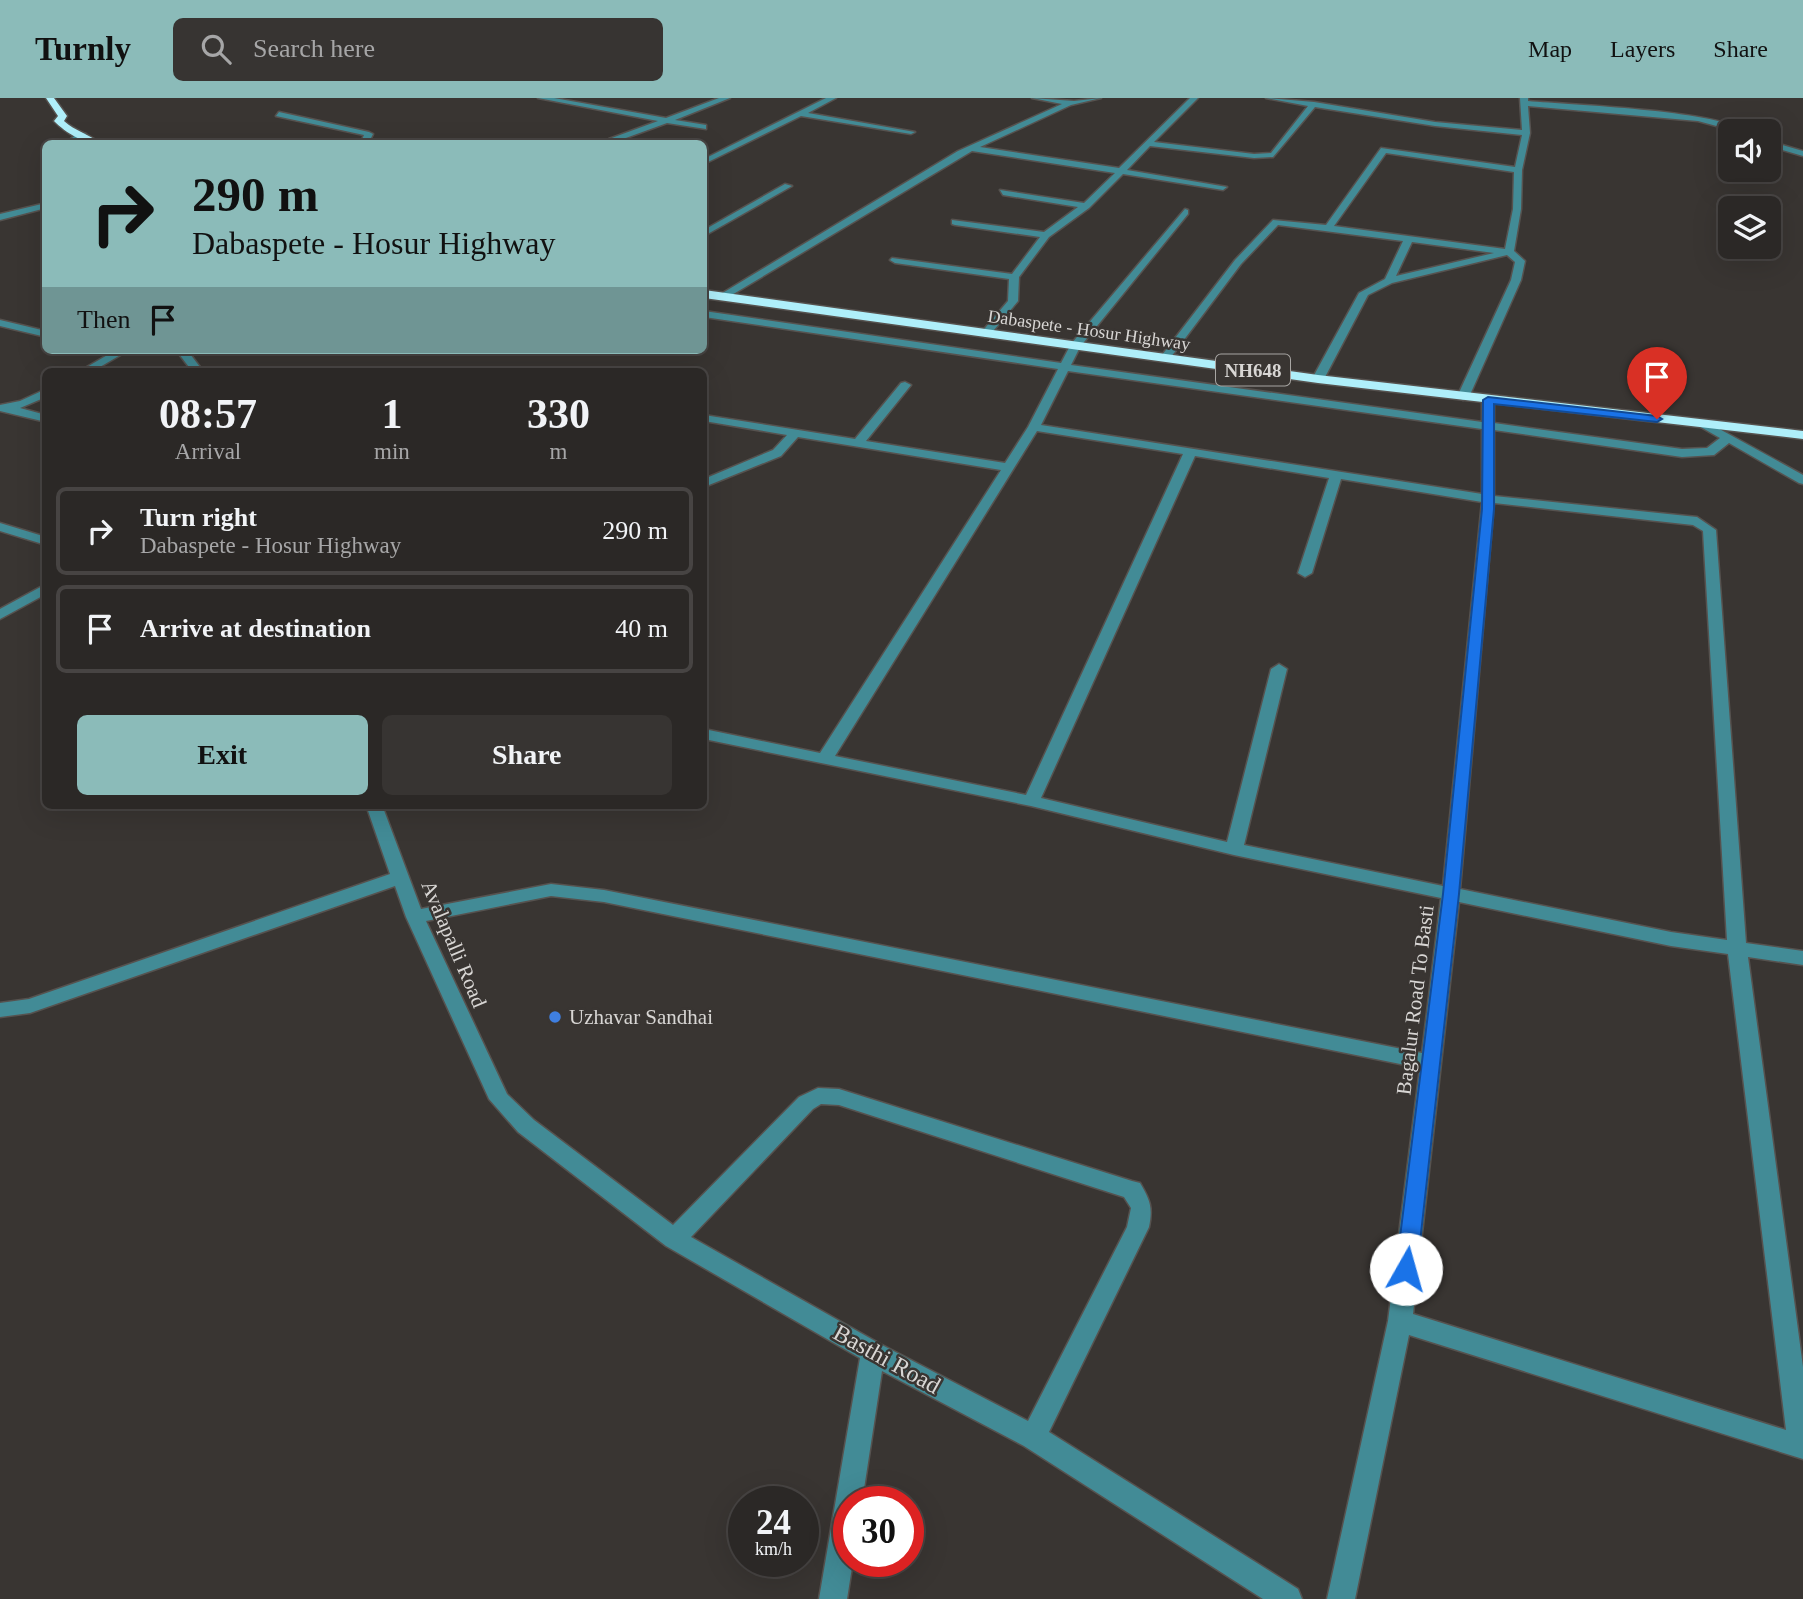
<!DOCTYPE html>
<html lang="en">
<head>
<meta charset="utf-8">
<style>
  :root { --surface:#2b2826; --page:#373432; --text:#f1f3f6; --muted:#a6a6a7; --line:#474443; --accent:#8bbbb9 }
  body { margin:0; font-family:"Times New Roman",serif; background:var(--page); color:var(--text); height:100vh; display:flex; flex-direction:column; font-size:26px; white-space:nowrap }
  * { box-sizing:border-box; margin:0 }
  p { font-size:23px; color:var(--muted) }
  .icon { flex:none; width:38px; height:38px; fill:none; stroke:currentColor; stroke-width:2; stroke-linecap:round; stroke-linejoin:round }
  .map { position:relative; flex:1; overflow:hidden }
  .drawer { position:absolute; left:42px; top:270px; width:665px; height:441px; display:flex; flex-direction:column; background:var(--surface); border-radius:10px; box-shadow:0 7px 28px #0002,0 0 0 2px var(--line) }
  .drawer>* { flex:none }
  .banner { position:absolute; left:42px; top:42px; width:665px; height:214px; border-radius:10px; box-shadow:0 7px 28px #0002,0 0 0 2px var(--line); background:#8bbbb9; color:#111; overflow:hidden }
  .buttons { position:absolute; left:1718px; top:21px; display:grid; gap:14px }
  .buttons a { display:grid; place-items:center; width:63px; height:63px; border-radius:10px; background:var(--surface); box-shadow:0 7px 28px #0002,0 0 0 2px var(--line); font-size:35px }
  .speed { position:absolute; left:728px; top:1388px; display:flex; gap:14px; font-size:35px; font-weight:700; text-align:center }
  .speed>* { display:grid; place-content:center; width:91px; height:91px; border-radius:50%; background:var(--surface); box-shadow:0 7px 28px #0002,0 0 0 2px var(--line); line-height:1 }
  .speed small { font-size:18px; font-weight:400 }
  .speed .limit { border:10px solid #d22; background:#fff; color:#111 }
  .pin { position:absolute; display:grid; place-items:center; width:60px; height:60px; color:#fff; margin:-72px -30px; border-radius:50% 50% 50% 0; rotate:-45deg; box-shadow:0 0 7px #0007 }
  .pin .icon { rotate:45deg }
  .me { position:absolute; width:77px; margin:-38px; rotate:7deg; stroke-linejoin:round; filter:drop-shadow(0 0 5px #0008) }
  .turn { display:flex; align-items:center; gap:24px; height:147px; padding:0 35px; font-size:32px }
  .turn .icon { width:91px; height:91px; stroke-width:2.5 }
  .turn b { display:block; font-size:49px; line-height:60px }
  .then { display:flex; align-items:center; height:66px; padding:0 35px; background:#0003; gap:14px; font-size:26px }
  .eta { display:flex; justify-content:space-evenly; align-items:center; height:119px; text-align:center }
  .eta b { font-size:42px; font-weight:600; line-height:49px }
  .button { display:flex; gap:14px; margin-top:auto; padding:14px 35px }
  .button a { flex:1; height:80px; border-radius:10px; background:var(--accent); color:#111; font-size:28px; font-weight:600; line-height:80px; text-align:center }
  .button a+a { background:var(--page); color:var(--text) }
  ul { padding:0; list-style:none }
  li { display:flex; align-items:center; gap:21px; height:88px; margin:0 14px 10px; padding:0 21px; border:4px solid var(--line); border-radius:10px }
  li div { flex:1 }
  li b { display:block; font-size:26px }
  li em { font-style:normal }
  header { display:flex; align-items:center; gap:42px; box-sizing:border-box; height:98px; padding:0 35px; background:var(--accent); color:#111 }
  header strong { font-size:33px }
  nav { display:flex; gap:38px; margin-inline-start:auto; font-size:24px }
  .search { width:490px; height:63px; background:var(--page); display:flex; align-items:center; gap:18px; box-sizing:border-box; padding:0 24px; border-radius:10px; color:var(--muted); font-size:26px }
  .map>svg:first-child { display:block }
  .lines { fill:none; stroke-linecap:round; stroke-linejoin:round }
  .minor-casing { stroke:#56524f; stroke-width:3 }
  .highway-casing { stroke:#56524f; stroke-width:3 }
  .minor { fill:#428b96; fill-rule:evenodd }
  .highway { fill:#afeffa; fill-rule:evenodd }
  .route { fill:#1a73e8; stroke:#114b97; stroke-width:2 }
  .shop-dot { fill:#3f7fe0; stroke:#393532; stroke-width:2.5 }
  .labels { text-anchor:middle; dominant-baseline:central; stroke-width:5; stroke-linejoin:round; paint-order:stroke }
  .far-street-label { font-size:18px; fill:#d8d6d4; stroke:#393532 }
  .shield { fill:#393532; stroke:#a8a6a3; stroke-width:2 }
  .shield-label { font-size:19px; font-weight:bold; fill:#d8d6d4 }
  .street-label { font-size:21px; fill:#d8d6d4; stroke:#393532 }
  .poi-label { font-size:21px; fill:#d8d6d4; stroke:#393532; text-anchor:start }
  .near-street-label { font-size:24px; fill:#d8d6d4; stroke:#393532 }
</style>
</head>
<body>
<header>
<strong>Turnly</strong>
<div class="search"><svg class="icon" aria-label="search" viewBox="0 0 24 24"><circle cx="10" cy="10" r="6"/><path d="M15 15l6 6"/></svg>Search here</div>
<nav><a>Map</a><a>Layers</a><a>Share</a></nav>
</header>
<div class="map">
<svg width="1803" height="1501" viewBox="0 0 1803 1501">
  <rect width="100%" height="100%" fill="#393532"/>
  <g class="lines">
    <!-- minor casing -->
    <g class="minor-casing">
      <g id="minor">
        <path d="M538 0H554L666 20 719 0H730L675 22 706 27V31L667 25 612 45 609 41 658 23Z"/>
        <path d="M826 0H836L808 15 915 34 911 36 801 18 704 66V61Z"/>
        <path d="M1032 0 1074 3 1101 0 1071 7 980 49 1119 70 1190 0H1198L1154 44 1254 56 1271 55 1308 8 1266 0 1314 4 1435 24 1522 32 1520 0H1528V3C1572 7 1714 12 1745 33H1735L1698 23 1528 8 1530 35 1522 72 1521 111 1514 153 1525 163 1521 182 1469 299 1463 302 1457 299 1511 182 1515 164 1507 157 1392 185 1368 197 1324 281 1318 284 1312 281 1359 195 1385 181 1403 143 1278 127 1241 166 1168 263 1159 261 1235 162 1273 122 1326 127 1381 50 1515 69 1522 37 1435 28 1315 9 1273 59 1254 60 1150 48 1127 72 1227 89 1223 92 1123 76 1089 110 1049 139 1019 179 1018 203 989 238 985 239 980 236 1008 203 1009 181 895 165 890 162 892 160 1012 176 1040 139 955 127 952 126V122L1044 134 1078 109 1003 97 1000 92 1084 105 1115 75 972 53 725 201 716 199 958 53 1062 6ZM1386 55 1514 74 1513 111 1505 151 1334 128ZM1412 144 1494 155 1396 178Z"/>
        <path d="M279 14 369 34 373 36 368 46H360L364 37 276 18Z"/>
        <path d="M79 34 86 36 75 46H65Z"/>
        <path d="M1769 43 1803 53V58L1769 48Z"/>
        <path d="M785 86 792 88 704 138V132Z"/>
        <path d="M46 105V110L0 122V116Z"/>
        <path d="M1185 111 1188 112V116L1080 249 1071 267 1482 324V302L1488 299 1494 302V325L1682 351 1707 350 1720 340 1699 328 1697 326 1703 322 1803 377V386L1799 385 1729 345 1714 357 1682 359 1494 332V398L1697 419 1716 432 1746 845 1803 853V867L1748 859 1803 1269V1361L1409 1237 1355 1501H1327L1388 1223 1420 970 604 804 551 798 426 823 507 996 534 1022 673 1127 799 999 818 990 839 991 1132 1083 1140 1085C1150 1102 1153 1109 1149 1129L1049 1334 1298 1491 1302 1501H1263L1024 1348 882 1273 862 1404H849V1463H853L847 1501H819L860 1260 666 1148 518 1034 489 1001 406 819 395 788 30 915 0 919V905L29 901 390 776 366 707H382L421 811 551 786 604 792 1422 955 1441 800 1234 757 1031 708 704 641V631L820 655 1001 372 798 339 781 358 704 389V381L773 352 787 337 704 323V317L855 341 901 285 905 284 911 287 866 343 1005 365 1028 329 1058 271 704 219V213L1061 265 1071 246ZM1068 273 1482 331V396L1041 327ZM1037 333 1183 356 1026 697 835 658ZM1195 358 1329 380 1298 475 1305 479 1312 475 1341 381 1482 404 1443 788 1244 747 1287 571 1279 566 1271 571 1227 744 1041 700ZM1494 405 1693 427 1703 433 1727 842 1671 834 1460 791ZM1459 804 1671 848 1728 856 1786 1332 1413 1216ZM821 1006 839 1007 1124 1099 1131 1110 1127 1129 1028 1323 882 1247 691 1139 813 1011Z"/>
        <path d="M0 222 46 233V239L0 228Z"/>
        <path d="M116 252H129L93 273H80Z"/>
        <path d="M176 252H187L203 273H192Z"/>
        <path d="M46 291V299L20 310 46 317V324L0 313V307L20 303Z"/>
        <path d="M0 425 46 439V447L0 433Z"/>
        <path d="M46 486V496L0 521V511Z"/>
      </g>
    </g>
    <!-- highway casing -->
    <g class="highway-casing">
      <g id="highway">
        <path d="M46 0H54L67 18 64 23C75 33 89 36 101 46 84 46 66 35 54 23L58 18Z"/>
        <path d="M704 192 1318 277 1803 333V341L1318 285 704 200Z"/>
      </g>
    </g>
    <!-- minor -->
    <use href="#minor" class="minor"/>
    <!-- highway -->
    <use href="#highway" class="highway"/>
  </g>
  <!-- route -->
  <path class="route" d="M1488 299 1657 318 1662 321 1657 324 1494 306V411L1459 796 1417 1171 1414 1177 1406 1180 1399 1177 1396 1171 1443 796 1482 411 1483 302Z"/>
  <!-- markers -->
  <circle class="shop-dot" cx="555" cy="919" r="7"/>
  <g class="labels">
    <!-- far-street labels -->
    <g class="far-street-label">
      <text transform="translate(1089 232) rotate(8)">Dabaspete - Hosur Highway</text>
    </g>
    <!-- shield labels -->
    <rect class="shield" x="1216" y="256.5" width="74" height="31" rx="5"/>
    <g class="shield-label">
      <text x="1253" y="272">NH648</text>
    </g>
    <!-- street labels -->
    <g class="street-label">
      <text transform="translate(454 846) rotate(67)">Avalapalli Road</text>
      <text transform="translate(1415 902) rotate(-83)">Bagalur Road To Basti</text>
    </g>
    <!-- poi labels -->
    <g class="poi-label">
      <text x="569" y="919">Uzhavar Sandhai</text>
    </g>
    <!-- near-street labels -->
    <g class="near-street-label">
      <text transform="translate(887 1261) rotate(29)">Basthi Road</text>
    </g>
  </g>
</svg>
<div class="buttons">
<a><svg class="icon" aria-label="sound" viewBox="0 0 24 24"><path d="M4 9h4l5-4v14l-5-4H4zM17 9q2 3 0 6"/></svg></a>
<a><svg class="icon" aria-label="layers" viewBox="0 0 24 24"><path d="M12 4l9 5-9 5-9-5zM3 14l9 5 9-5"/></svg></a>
</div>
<div class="speed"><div>24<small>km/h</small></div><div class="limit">30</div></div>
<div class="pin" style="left:1657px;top:321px;background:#d93025"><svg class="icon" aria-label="arrive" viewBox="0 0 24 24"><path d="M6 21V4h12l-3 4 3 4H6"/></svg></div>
<svg class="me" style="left:1406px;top:1171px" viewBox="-20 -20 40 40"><circle r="19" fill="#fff"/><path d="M0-13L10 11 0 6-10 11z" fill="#1a73e8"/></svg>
<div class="banner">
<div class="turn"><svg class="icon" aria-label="right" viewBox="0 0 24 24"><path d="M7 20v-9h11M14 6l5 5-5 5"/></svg><div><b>290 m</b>Dabaspete - Hosur Highway</div></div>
<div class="then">Then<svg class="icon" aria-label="arrive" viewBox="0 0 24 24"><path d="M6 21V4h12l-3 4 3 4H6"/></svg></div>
</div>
<section class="drawer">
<div class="eta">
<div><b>08:57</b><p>Arrival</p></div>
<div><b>1</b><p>min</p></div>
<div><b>330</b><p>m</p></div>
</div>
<ul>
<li><svg class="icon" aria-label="right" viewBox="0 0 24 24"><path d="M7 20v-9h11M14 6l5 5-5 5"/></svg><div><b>Turn right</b><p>Dabaspete - Hosur Highway</p></div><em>290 m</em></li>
<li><svg class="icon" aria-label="arrive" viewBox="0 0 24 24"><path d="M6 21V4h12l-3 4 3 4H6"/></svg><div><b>Arrive at destination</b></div><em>40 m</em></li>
</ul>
<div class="button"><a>Exit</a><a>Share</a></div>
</section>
</div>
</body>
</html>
